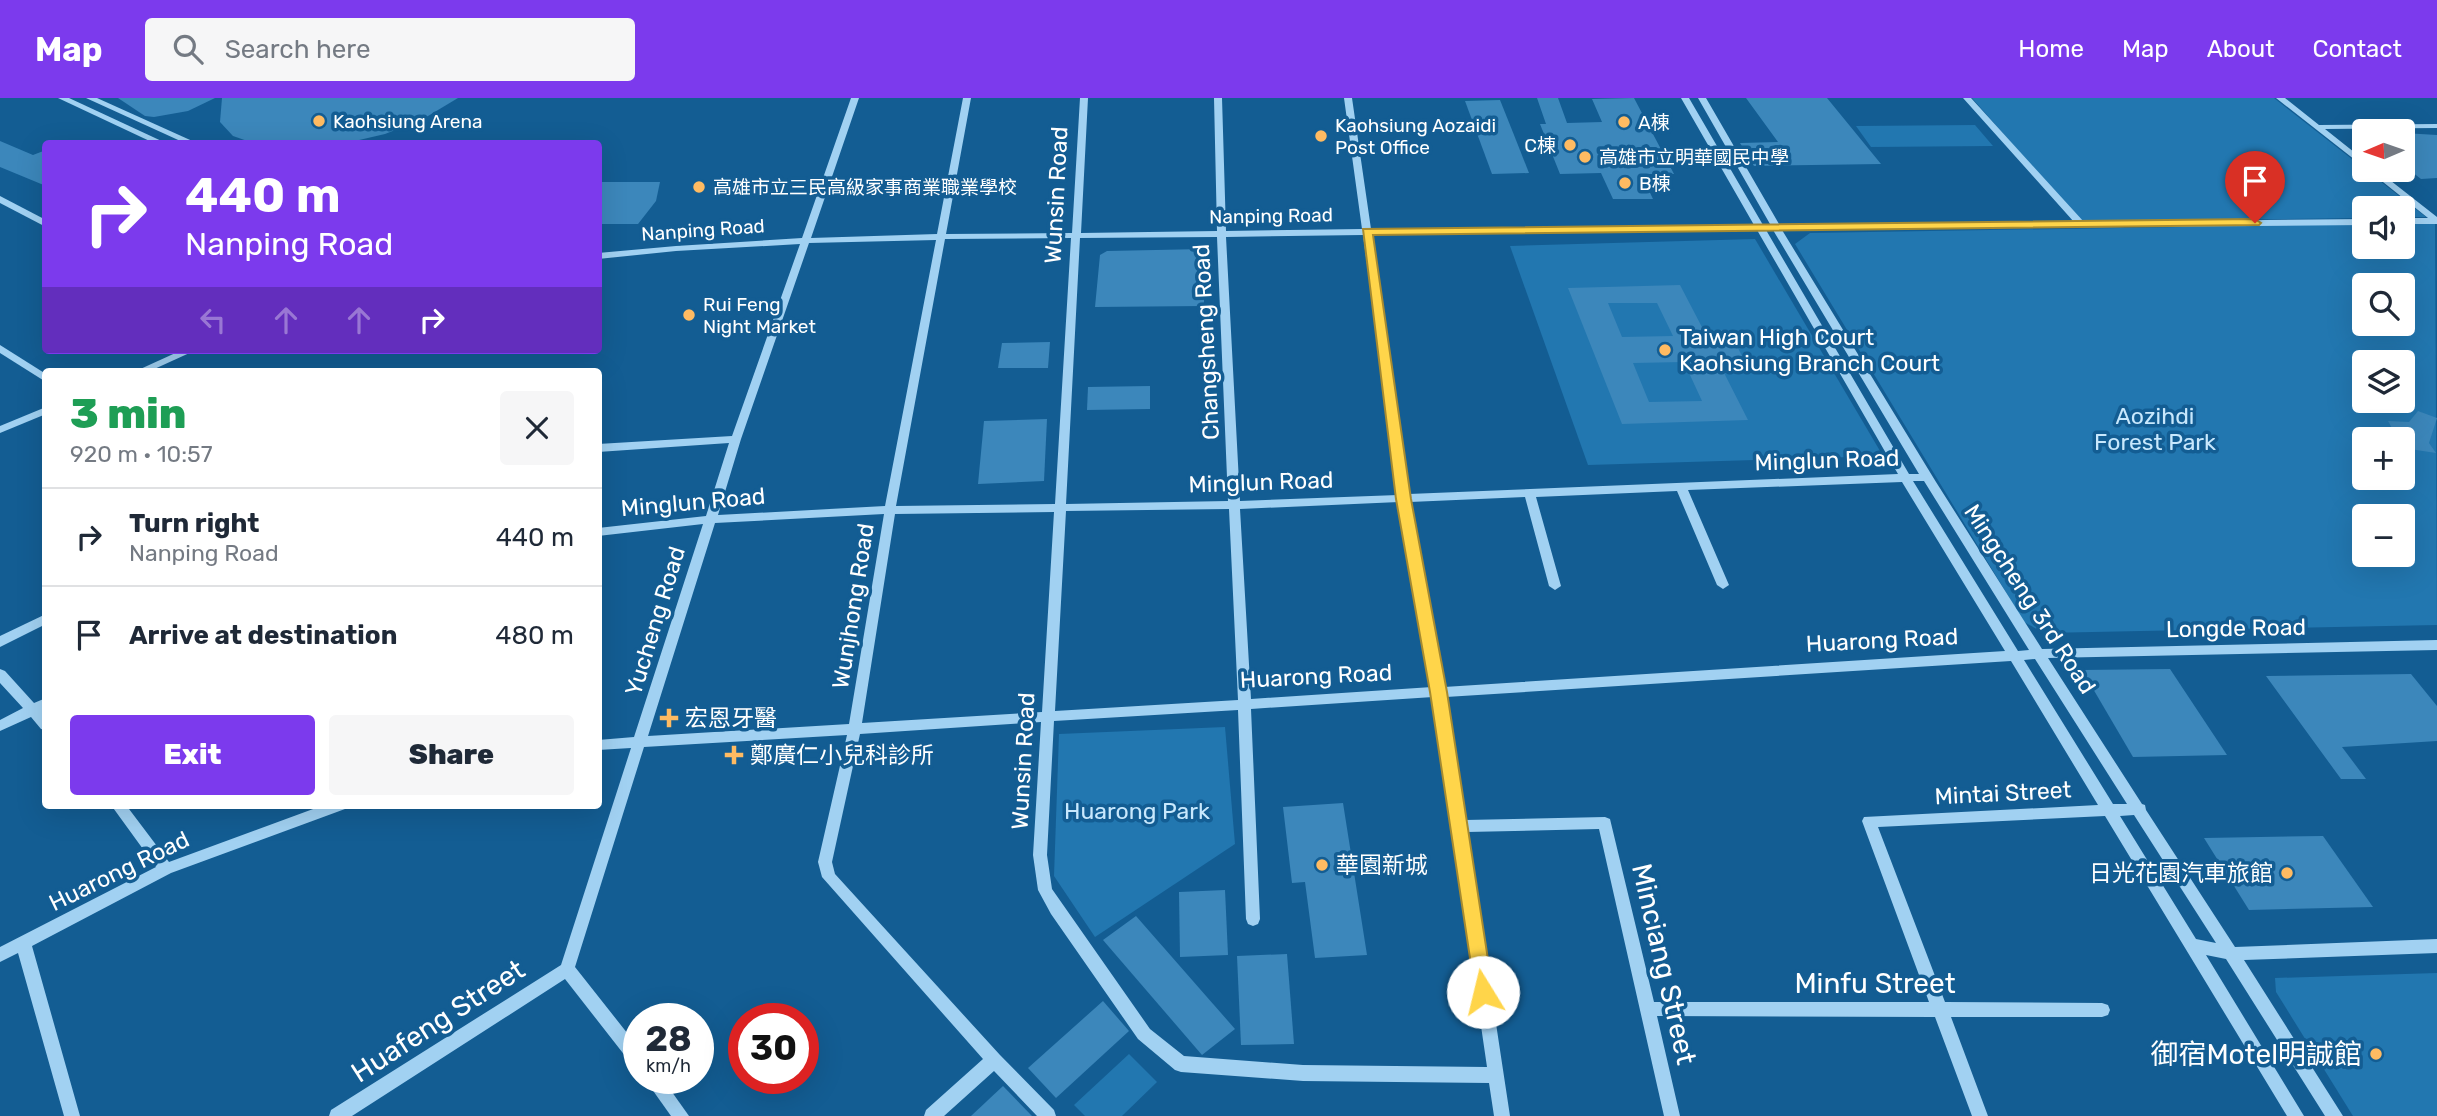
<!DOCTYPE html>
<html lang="en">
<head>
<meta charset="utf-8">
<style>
  :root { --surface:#fff; --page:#f6f6f7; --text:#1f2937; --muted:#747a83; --line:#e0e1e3; --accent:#7c3aed }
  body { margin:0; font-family:Rubik,"Noto Sans TC",sans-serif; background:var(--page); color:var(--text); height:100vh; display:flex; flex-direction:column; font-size:26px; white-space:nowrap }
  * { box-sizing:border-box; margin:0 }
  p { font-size:23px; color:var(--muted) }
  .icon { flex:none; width:38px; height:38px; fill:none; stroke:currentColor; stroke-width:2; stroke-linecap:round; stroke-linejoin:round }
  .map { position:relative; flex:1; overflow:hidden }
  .panel { position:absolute; left:42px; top:270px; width:560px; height:441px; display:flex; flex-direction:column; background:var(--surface); border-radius:7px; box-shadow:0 7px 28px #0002 }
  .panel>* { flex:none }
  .banner { position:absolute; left:42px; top:42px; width:560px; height:214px; border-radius:7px; box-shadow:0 7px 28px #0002; background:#7c3aed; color:#fff; overflow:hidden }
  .needle { width:46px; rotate:268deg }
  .buttons { position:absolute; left:2352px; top:21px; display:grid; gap:14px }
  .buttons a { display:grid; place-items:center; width:63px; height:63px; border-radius:7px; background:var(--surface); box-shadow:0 7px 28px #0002; font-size:35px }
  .speed { position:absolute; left:623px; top:905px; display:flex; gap:14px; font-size:35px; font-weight:700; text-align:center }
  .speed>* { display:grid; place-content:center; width:91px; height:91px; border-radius:50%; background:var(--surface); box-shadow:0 7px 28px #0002; line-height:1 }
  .speed small { font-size:18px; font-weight:400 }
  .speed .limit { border:10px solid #d22; background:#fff; color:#111 }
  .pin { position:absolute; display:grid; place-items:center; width:60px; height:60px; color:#fff; margin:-72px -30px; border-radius:50% 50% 50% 0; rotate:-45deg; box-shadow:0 0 7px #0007 }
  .pin .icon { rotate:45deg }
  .me { position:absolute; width:77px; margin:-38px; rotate:351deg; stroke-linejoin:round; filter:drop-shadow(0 0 5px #0008) }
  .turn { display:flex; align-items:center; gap:24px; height:147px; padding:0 28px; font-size:32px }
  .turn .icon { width:91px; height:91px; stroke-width:2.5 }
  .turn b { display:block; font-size:49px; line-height:60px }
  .lanes { display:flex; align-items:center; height:66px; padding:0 28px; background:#0003; justify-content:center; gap:35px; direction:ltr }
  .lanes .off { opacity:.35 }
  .round { display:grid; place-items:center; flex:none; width:74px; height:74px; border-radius:7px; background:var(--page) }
  .headline { display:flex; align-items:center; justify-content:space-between; height:119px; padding:0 28px }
  h1 { font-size:42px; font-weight:800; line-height:52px; color:#1e9e55 }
  .cta { display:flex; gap:14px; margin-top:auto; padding:14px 28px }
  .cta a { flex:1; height:80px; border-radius:7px; background:var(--accent); color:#fff; font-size:28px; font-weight:800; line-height:80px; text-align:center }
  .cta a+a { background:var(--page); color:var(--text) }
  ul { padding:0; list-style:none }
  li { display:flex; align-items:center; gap:21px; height:98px; padding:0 28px; border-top:2px solid var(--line) }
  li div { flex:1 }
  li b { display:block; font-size:26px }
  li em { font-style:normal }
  header { display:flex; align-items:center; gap:42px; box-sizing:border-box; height:98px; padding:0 35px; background:var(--accent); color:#fff }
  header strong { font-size:33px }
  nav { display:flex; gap:38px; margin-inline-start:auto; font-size:24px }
  .search { width:490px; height:63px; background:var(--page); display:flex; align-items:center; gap:18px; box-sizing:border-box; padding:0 24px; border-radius:7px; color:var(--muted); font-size:26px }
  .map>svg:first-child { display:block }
  .green { fill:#2277b0; fill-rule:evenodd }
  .building { fill:#3c87bb; fill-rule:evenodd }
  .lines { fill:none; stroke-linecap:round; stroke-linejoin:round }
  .minor { fill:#a1d1f2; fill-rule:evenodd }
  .route { fill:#ffd54a; stroke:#a68a30; stroke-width:2 }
  .poi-dot { fill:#ffbb62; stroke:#135d93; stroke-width:2.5 }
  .labels { text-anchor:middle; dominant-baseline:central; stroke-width:7; stroke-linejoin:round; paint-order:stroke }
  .far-poi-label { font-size:19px; fill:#fff; stroke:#135d93; text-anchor:start }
  .far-street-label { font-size:19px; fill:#fff; stroke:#135d93 }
  .street-label { font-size:23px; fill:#fff; stroke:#135d93 }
  .poi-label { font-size:23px; fill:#fff; stroke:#135d93; text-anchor:start }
  .park-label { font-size:23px; fill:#c8e8fd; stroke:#135d93 }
  .near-street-label { font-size:28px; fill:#fff; stroke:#135d93 }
  .near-poi-label { font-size:28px; fill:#fff; stroke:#135d93; text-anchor:end }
</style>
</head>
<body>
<header>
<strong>Map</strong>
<div class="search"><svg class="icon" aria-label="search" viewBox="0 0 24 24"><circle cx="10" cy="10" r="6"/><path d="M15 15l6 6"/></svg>Search here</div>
<nav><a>Home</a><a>Map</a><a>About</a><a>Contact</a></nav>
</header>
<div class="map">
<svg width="2437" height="1018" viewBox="0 0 2437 1018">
  <rect width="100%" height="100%" fill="#135d93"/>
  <!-- green -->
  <g class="green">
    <path d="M1972 0H2274L2426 119H2403V110H2364V120L2081 124Z"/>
    <path d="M1975 27 1993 48 1871 49 1856 28Z"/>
    <path d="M2435 124 2437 527 2044 535 2024 524 1795 146 1810 135 2364 126V149H2403V125ZM2364 187H2403V226H2364ZM2364 264H2403V303H2364ZM2364 341H2403V380H2364ZM2364 418H2403V457H2364Z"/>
    <path d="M1755 141 1883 358 1588 367 1510 148Z"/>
    <path d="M1225 629 1235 746 1095 839 1054 778 1059 636Z"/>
    <path d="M2437 875V1018H2353L2276 894 2275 880Z"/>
    <path d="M1129 956 1157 984 1122 1018H1085L1074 1007Z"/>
  </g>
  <!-- building -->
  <g class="building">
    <path d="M118 0H215L188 13 154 19 145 18Z"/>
    <path d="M222 0H458L423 21 385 36 342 46H256L233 38 220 24Z"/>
    <path d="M1537 0H1558L1567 25 1602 24 1592 1 1634 0 1674 76H1641L1653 101H1613L1601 75 1560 76 1540 26H1546Z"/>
    <path d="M1746 0H1827L1881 66 1754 68 1740 45 1778 44Z"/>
    <path d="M1500 2 1514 37 1529 75 1492 76 1465 3Z"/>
    <path d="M2403 35 2437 37V80L2421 81 2403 67Z"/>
    <path d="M0 43 33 57 46 52V88L0 69Z"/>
    <path d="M598 84H660L656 103 638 126H598Z"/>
    <path d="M1204 151 1209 153 1211 195H1204V208L1095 209 1100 157 1107 153Z"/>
    <path d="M1680 187 1704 233 1729 232 1745 264 1719 265 1748 322 1622 326 1568 190ZM1608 205H1657L1673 238 1622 239ZM1684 264 1702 303 1649 304 1633 265Z"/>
    <path d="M1050 244 1048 270H998L1002 245Z"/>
    <path d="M1150 288V311L1087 312 1088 289Z"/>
    <path d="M2418 313 2437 320 2429 345 2436 355 2403 350V341H2398L2388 323 2409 324Z"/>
    <path d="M1047 321 1044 383 978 386 984 323Z"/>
    <path d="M2170 571 2227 657 2133 659 2082 572Z"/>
    <path d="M2411 576 2437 608V643L2342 649 2366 681H2341L2266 578Z"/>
    <path d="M1343 705 1367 857 1315 860 1305 784 1292 785 1283 709Z"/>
    <path d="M2323 738 2373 809 2249 812 2204 740Z"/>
    <path d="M1225 792 1228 857 1180 859 1179 794Z"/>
    <path d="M1136 818 1235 931 1202 957 1103 842Z"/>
    <path d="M1287 856 1294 946 1241 947 1237 858Z"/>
    <path d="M1103 903 1129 933 1056 1000 1028 970Z"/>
    <path d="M1003 988 1032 1018H971Z"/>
  </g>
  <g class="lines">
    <!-- minor -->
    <g class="minor">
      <path d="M58 0H69L168 46H156Z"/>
      <path d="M86 0H97L199 46H187Z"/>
      <path d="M851 0H859L811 140 937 136 963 0H971L946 136 1072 135 1080 0H1088L1081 135 1217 133 1214 0H1222L1226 133 1362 131 1344 0H1352L1371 131 1754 127 1681 0H1689L1763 127 1770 126 1698 0H1706L1779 126 2074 124 1963 0H1971L2084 124 2364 121V127L1782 132 1936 384 2042 551 2437 542V552L2048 560 2142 706 2145 707 2146 712 2235 849 2437 841V855L2244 862 2343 1018H2325L2226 861 2206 857 2304 1018H2287L2105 718 1878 729 1945 904 2102 905 2108 907 2110 912 2108 917 2102 919H1951L1988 1018H1972L1935 919 1657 918 1680 1018H1664L1599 731 1467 734 1510 1018H1494L1489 985 1303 983 1181 974 1175 972 1138 941 1051 816 1038 792 1033 757 1041 624 860 636 832 764 835 776 1000 957 1054 1012 1056 1018H1037L994 973 944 1018H924L926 1012 983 961 822 779 818 764 847 637 644 649 575 869 639 950V971L633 968 565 881 352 1018H329L331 1012 561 867 631 650 598 652V642L634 639 703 426 598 438V430L706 418 729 345 598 354V346L732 338 800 146 676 153 598 161V155L676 148 802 140ZM1757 132 1898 376 1409 396 1372 137ZM1766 132H1773L1919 376H1909ZM1363 137 1398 397 1240 403 1226 139ZM1217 139 1228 403 1066 406 1080 140ZM1071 140 1055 406 896 408 945 141ZM936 142 885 408 718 417 741 341 809 145ZM1913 383H1924L2029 552 2018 553ZM1902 384 2005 553 1444 589 1410 404 1525 399 1549 488 1555 492 1561 488 1536 399 1677 393 1717 487 1723 491 1729 487 1688 392ZM1399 404 1432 589 1251 601 1240 411ZM1229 411 1238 602 1055 613 1066 413ZM1054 414 1042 614 862 625 895 416ZM884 416 849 626 648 638 715 425ZM2035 561 2127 706H2113L2024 562ZM2011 563 2098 707 1864 719 1862 723 1929 904H1654L1610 721 1605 719 1465 722 1446 599ZM1433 599 1487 969 1303 967 1184 958 1150 931 1052 791 1047 757 1054 623 1238 612 1246 821 1248 826 1253 828 1258 826 1260 821 1251 611ZM2134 717 2216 845 2196 841 2120 718Z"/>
      <path d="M2276 0H2285L2319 27 2437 26V30L2325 31 2364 62V69Z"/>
      <path d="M2368 72H2377L2437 119V126H2403V120H2428Z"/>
      <path d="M0 98 46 122V129L0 105Z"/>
      <path d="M0 247 46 276V284L0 255Z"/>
      <path d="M182 252H196L150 273H136Z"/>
      <path d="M46 309V316L0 335V328Z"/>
      <path d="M46 516V526L0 549V538Z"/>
      <path d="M0 571 5 573 34 605 46 600V611L42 613 46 618V632L41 631 31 619 0 633V622L23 610 0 585Z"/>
      <path d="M111 707H126L169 764 324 707H347L345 711 171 775 32 848 80 1018H64L18 855 0 864V849L156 769Z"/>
      <path d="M644 980H662L689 1018H671Z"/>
    </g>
  </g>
  <!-- route -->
  <path class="route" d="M2255 121 2261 125 2259 127 1373 137 1411 401 1447 594 1493 894 1490 900 1483 903 1476 900 1430 594 1396 401 1363 131Z"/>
  <!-- markers -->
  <g class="poi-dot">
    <circle cx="319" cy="23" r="7"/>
    <circle cx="1624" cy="24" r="7"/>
    <circle cx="1321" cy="38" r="7"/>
    <circle cx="1570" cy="47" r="7"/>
    <circle cx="1585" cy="59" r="7"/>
    <circle cx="1625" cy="85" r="7"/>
    <circle cx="699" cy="89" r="7"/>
    <circle cx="689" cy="217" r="7"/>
    <circle cx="1665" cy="252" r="7"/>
    <path d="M665.5 609.5h7v7h7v7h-7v7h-7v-7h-7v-7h7z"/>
    <path d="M730.5 646.5h7v7h7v7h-7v7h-7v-7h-7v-7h7z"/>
    <circle cx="1322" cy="767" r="7"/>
    <circle cx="2287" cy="775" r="7"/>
    <circle cx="2376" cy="956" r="7"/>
  </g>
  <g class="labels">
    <!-- far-poi labels -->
    <g class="far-poi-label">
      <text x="333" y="23">Kaohsiung Arena</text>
      <text x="1638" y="24">A棟</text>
      <text x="1335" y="27">Kaohsiung Aozaidi<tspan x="1335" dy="22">Post Office</tspan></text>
      <text x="1556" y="47" text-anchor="end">C棟</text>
      <text x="1599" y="59">高雄市立明華國民中學</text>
      <text x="1639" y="85">B棟</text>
      <text x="713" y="89">高雄市立三民高級家事商業職業學校</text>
      <text x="703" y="206">Rui Feng<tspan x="703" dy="22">Night Market</tspan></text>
    </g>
    <!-- far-street labels -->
    <g class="far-street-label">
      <text transform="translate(1271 118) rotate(-1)">Nanping Road</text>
      <text transform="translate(703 132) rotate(-4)">Nanping Road</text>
    </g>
    <!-- street labels -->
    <g class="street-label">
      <text transform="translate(1056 97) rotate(-87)">Wunsin Road</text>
      <text transform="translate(1206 244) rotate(-93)">Changsheng Road</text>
      <text transform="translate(1827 362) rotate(-2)">Minglun Road</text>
      <text transform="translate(1261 384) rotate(-2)">Minglun Road</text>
      <text transform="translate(693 404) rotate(-5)">Minglun Road</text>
      <text transform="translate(2030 501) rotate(57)">Mingcheng 3rd Road</text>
      <text transform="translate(853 508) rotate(-81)">Wunjhong Road</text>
      <text transform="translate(655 523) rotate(-73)">Yucheng Road</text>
      <text transform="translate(2236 530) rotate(-1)">Longde Road</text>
      <text transform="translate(1882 542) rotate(-3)">Huarong Road</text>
      <text transform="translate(1316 578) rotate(-3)">Huarong Road</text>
      <text transform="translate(1023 663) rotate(-87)">Wunsin Road</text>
      <text transform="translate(2003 695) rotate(-3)">Mintai Street</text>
      <text transform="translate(119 773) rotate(-26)">Huarong Road</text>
    </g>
    <!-- poi labels -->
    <g class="poi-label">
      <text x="1679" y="239">Taiwan High Court<tspan x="1679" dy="26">Kaohsiung Branch Court</tspan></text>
      <text x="685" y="620">宏恩牙醫</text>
      <text x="750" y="657">鄭廣仁小兒科診所</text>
      <text x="1336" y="767">華園新城</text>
      <text x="2273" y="775" text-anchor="end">日光花園汽車旅館</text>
    </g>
    <!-- park labels -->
    <g class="park-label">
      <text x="2155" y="318">Aozihdi<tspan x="2155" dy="26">Forest Park</tspan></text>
      <text x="1137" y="713">Huarong Park</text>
    </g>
    <!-- near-street labels -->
    <g class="near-street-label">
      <text transform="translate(1664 866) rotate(77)">Minciang Street</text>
      <text x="1875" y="885">Minfu Street</text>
      <text transform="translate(438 923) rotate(-33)">Huafeng Street</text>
    </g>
    <!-- near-poi labels -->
    <g class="near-poi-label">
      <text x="2362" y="956">御宿Motel明誠館</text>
    </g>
  </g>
</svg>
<div class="buttons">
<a><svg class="needle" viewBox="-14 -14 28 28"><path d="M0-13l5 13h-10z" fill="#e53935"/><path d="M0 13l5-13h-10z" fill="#747a83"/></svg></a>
<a><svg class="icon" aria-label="sound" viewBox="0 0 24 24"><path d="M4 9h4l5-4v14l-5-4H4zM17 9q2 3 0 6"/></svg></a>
<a><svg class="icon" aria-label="search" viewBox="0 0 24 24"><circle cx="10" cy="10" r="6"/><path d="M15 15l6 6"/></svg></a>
<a><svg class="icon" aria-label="layers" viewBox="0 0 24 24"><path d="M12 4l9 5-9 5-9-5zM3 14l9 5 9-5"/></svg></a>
<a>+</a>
<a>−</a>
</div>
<div class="speed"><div>28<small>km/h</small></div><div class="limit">30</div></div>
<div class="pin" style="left:2255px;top:125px;background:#d93025"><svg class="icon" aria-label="arrive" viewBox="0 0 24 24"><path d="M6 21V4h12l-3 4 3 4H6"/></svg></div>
<svg class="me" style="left:1483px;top:894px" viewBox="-20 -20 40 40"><circle r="19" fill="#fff"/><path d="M0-13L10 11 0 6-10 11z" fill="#ffd54a"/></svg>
<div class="banner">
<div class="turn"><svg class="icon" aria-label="right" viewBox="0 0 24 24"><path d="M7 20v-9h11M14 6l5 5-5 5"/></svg><div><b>440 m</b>Nanping Road</div></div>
<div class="lanes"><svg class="icon off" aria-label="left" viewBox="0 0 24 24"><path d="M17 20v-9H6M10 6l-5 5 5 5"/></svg><svg class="icon off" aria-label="ahead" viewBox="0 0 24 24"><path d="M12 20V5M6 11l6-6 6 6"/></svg><svg class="icon off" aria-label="ahead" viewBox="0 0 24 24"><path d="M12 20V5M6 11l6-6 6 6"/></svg><svg class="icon" aria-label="right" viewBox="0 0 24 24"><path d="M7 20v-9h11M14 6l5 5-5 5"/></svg></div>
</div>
<section class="panel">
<div class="headline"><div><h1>3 min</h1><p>920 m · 10:57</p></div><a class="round"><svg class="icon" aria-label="close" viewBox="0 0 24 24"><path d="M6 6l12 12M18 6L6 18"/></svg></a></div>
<ul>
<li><svg class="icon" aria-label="right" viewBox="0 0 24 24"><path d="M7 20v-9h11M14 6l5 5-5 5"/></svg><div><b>Turn right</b><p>Nanping Road</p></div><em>440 m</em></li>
<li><svg class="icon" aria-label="arrive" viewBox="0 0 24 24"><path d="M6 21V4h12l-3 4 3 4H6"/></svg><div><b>Arrive at destination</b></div><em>480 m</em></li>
</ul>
<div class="cta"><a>Exit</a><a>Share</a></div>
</section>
</div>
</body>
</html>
